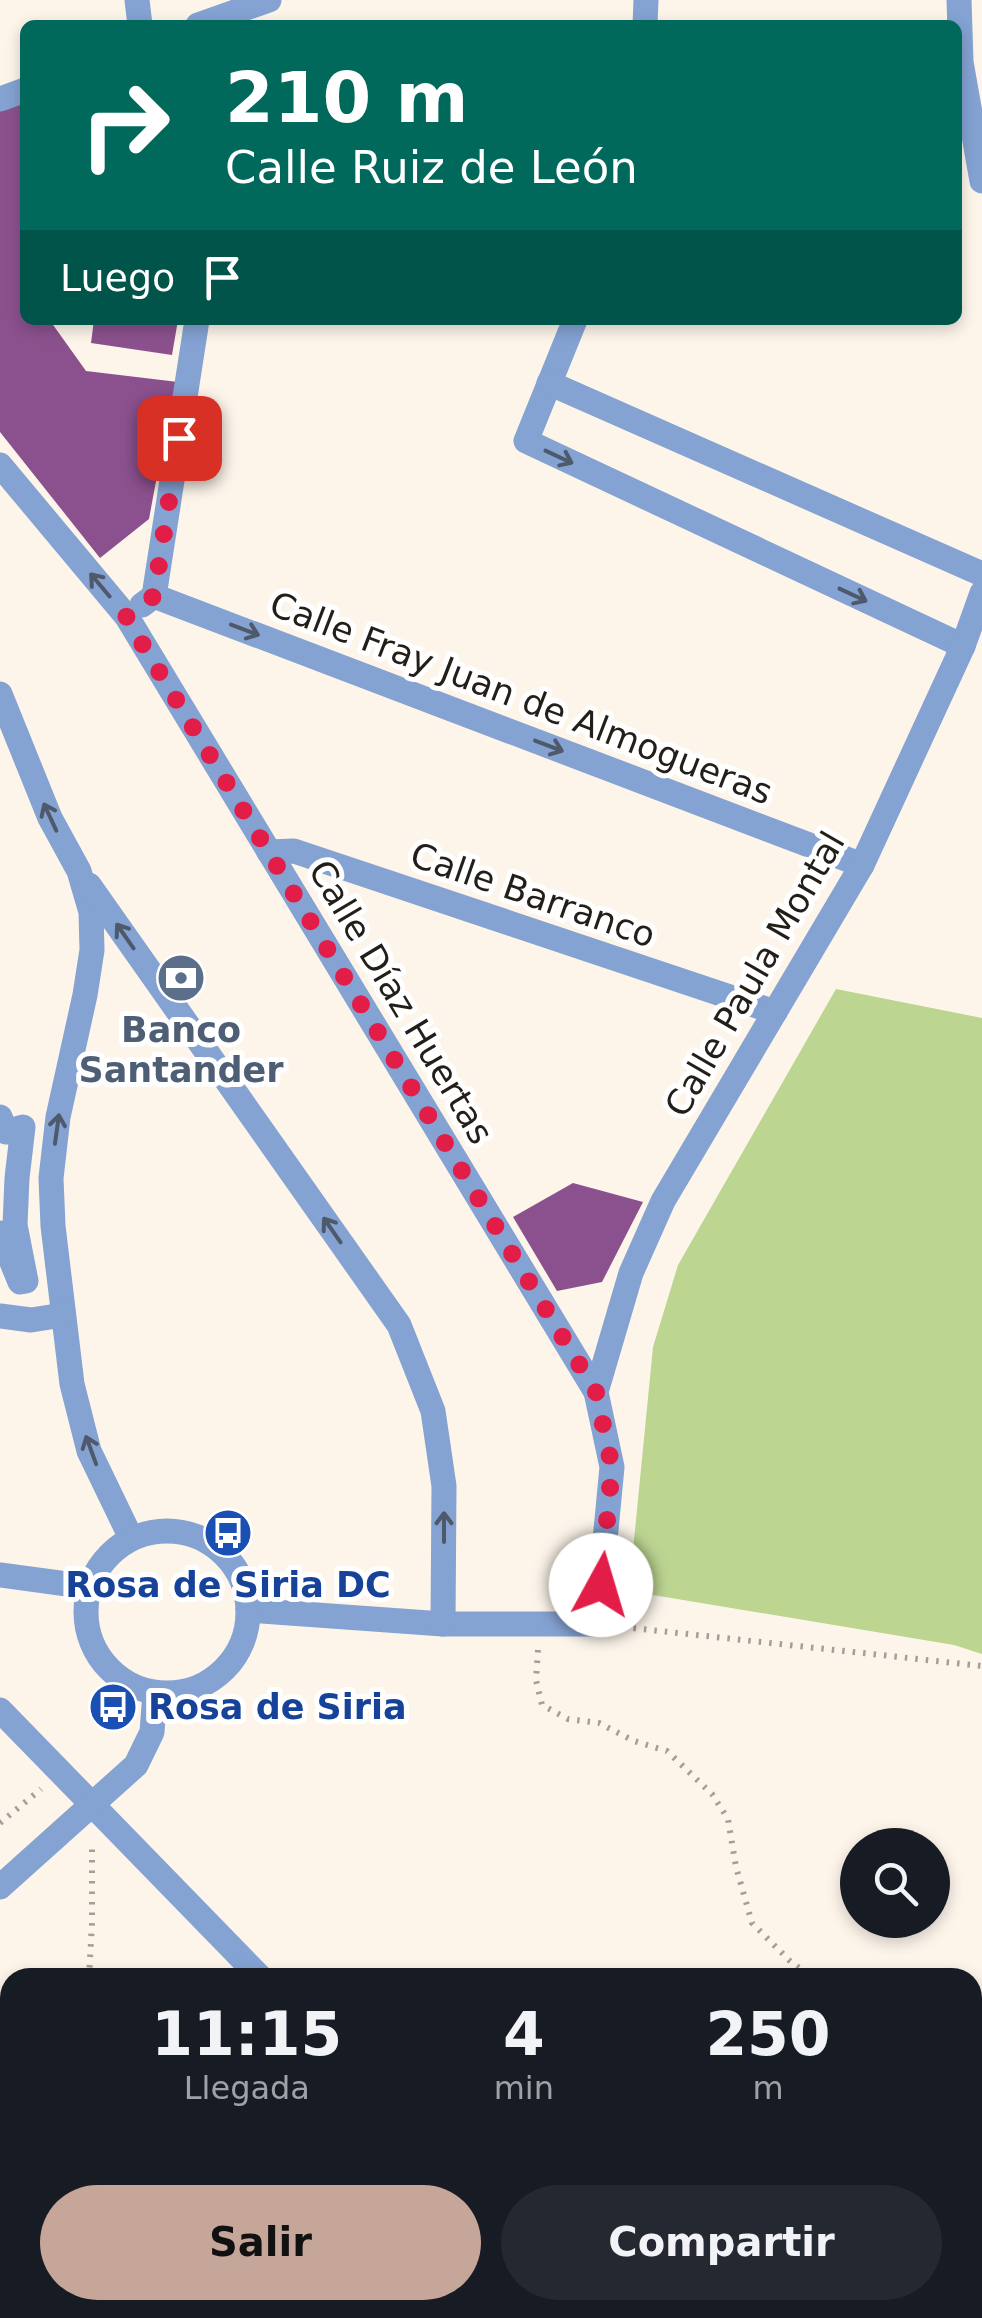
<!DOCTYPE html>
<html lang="es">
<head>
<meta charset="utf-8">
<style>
  :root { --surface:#171b24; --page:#242831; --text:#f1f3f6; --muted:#9ea1a6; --accent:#c5a698 }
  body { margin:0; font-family:"DejaVu Sans",sans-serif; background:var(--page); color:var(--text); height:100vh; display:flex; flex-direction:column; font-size:38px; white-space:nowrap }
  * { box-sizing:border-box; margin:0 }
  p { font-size:32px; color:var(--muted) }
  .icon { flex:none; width:55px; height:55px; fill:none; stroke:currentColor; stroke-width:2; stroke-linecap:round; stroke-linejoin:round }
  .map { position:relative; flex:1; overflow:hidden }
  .details { position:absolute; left:0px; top:1968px; width:982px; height:352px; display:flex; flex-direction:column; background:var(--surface); border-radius:30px 30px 0 0; box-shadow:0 5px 15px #0003 }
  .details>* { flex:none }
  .hud { position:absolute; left:20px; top:20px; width:942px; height:305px; border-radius:15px; box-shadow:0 5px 15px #0003; background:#00695c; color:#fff; overflow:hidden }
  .controls { position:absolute; left:840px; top:1828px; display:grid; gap:20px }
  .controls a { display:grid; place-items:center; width:110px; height:110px; border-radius:50%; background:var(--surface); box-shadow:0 5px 15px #0003; font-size:50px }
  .pin { position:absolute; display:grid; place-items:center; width:85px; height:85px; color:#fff; margin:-42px; border-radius:20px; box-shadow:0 5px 15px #0006 }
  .me { position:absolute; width:110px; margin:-55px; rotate:6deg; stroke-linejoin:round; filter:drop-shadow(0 0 8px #0008) }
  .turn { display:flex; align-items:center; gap:35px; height:210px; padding:0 40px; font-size:45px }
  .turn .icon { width:130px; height:130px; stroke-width:2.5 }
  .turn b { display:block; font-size:70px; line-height:85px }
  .then { display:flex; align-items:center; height:95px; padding:0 40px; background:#0003; gap:20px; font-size:38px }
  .eta { display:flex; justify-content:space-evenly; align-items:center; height:170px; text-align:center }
  .eta b { font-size:60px; font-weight:800; line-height:70px }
  .cta { display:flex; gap:20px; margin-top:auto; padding:20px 40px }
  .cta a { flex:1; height:115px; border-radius:60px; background:var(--accent); color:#111; font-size:40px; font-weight:800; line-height:115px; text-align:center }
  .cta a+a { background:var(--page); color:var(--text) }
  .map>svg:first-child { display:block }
  .green { fill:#bcd591 }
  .building { fill:#8b518e }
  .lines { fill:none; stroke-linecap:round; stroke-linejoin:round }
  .path { stroke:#a59e95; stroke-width:6; stroke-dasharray:2.5 8; stroke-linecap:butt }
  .street { stroke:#84a2d2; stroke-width:25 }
  .oneway { stroke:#4f596c }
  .route { stroke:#e11d48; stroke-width:18; stroke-dasharray:0 32.4 }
  .labels { text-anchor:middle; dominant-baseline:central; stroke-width:10; stroke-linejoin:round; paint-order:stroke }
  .street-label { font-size:35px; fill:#231e18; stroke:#fff }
  .service-label { font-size:35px; font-weight:bold; fill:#4e5e75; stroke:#fff }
  .transit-label { font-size:35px; font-weight:bold; fill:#164399; stroke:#fff }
</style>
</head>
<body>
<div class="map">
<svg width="982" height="2318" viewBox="0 0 982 2318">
  <rect width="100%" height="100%" fill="#fdf5ea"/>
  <!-- green -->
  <path class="green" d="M836 989 982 1018V1654L954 1645 629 1591 653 1347 678 1265Z"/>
  <!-- building -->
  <g class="building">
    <path d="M25 103V320H54L51 322 86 371 178 382 163 443 149 519 100 558 0 432V111Z"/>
    <path d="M94 320H178L172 355 91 343Z"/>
    <path d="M573 1183 643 1202 602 1282 557 1291 513 1217Z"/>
  </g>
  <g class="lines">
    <!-- path -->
    <g class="path">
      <path d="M623 1627 982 1666"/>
      <path d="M538 1650 536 1680 542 1705 568 1719 599 1723 634 1741 667 1751 712 1794 728 1819 736 1867 752 1923 790 1961 812 1978"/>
      <path d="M0 1823 41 1789"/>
      <path d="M89 1978 92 1923V1847"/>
      <path d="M972 2069H982"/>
      <path d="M31 2318 33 2310"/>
    </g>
    <!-- street -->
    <g class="street">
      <path d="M137 0 140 25"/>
      <path d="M959 0 961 62 982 181"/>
      <path d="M198 25 269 0"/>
      <path d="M645 25 646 0"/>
      <path d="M0 99 25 90"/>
      <path d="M575 320 526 441 963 646"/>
      <path d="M549 383 982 574"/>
      <path d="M0 465 127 617 596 1392 612 1467 597 1624H443L248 1610"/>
      <path d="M154 596 862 865"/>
      <path d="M142 605 154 596 197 320"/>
      <path d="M0 694 50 818 79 871 91 912 92 950 85 995 58 1117 51 1178 53 1226 72 1384 89 1451 131 1538"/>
      <path d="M269 852 294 851 775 1012"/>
      <path d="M89 885 399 1325 433 1411 444 1486 443 1624"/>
      <path d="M0 1117 6 1132 23 1127 17 1178 15 1225 26 1281 20 1282 0 1233"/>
      <path d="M0 1316 31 1320 63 1315"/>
      <path d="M596 1392 631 1273 663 1201 862 865 963 646 982 593"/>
      <circle cx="167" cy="1612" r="81"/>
      <path d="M0 1575 89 1587"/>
      <path d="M0 1710 261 1978"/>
      <path d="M0 1887 136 1765 152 1732 155 1693"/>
      <path d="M80 2318 89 2310"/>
    </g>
  </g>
  <!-- one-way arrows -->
  <defs><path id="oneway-shaft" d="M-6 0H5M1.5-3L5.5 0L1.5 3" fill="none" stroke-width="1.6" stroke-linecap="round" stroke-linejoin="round" transform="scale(2.5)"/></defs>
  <g class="oneway">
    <use href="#oneway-shaft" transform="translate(559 457) rotate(25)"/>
    <use href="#oneway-shaft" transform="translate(100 585) rotate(-130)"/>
    <use href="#oneway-shaft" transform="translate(853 595) rotate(25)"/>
    <use href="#oneway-shaft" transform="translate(245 630) rotate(21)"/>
    <use href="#oneway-shaft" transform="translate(549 746) rotate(21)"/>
    <use href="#oneway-shaft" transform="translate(50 817) rotate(-115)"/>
    <use href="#oneway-shaft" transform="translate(125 936) rotate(-125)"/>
    <use href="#oneway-shaft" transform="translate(57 1129) rotate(-82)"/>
    <use href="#oneway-shaft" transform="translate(332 1230) rotate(-125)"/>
    <use href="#oneway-shaft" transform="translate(91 1450) rotate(-110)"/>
    <use href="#oneway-shaft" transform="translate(444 1527) rotate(-90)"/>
  </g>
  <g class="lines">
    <!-- route -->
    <path class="route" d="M179 438 154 596 126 617 596 1392 612 1467 601 1585"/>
  </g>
  <!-- icons -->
  <defs>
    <g id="bank-disc" transform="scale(2.5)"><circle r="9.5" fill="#5c6f8a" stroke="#fff"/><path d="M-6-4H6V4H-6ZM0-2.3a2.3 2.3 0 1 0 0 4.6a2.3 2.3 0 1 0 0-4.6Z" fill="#fff"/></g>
    <g id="bus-disc" transform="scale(2.5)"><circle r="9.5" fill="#1a4fb4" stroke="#fff"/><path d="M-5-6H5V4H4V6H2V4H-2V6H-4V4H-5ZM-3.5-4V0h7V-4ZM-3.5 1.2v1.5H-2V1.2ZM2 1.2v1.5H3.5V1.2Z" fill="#fff"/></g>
  </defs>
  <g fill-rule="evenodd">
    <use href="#bank-disc" x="181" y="978"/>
    <use href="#bus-disc" x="228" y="1533"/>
    <use href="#bus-disc" x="113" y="1707"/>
  </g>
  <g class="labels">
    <!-- street labels -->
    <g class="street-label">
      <text transform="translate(521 698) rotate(21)">Calle Fray Juan de Almogueras</text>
      <text transform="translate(533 895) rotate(19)">Calle Barranco</text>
      <text transform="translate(755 974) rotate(-60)">Calle Paula Montal</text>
      <text transform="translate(401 1002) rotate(59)">Calle Díaz Huertas</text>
    </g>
    <!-- service labels -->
    <g class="service-label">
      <text x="181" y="1030">Banco<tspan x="181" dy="40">Santander</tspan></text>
    </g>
    <!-- transit labels -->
    <g class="transit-label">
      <text x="228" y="1585">Rosa de Siria DC</text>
      <text x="148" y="1707" text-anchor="start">Rosa de Siria</text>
    </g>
  </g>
</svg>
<div class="controls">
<a><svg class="icon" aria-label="search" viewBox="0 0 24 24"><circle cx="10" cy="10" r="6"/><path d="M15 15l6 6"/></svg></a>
</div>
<div class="pin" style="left:179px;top:438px;background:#d93025"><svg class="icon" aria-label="arrive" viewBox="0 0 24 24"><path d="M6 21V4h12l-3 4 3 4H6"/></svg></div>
<svg class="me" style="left:601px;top:1585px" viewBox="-20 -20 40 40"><circle r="19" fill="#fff"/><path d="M0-13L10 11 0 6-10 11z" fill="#e11d48"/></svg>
<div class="hud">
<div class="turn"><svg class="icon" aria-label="right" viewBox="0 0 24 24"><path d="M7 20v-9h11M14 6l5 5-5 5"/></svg><div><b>210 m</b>Calle Ruiz de León</div></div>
<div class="then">Luego<svg class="icon" aria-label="arrive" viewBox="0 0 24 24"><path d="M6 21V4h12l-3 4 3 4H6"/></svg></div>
</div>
<section class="details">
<div class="eta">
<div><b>11:15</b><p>Llegada</p></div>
<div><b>4</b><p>min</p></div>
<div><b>250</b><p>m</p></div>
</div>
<div class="cta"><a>Salir</a><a>Compartir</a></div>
</section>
</div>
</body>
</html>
